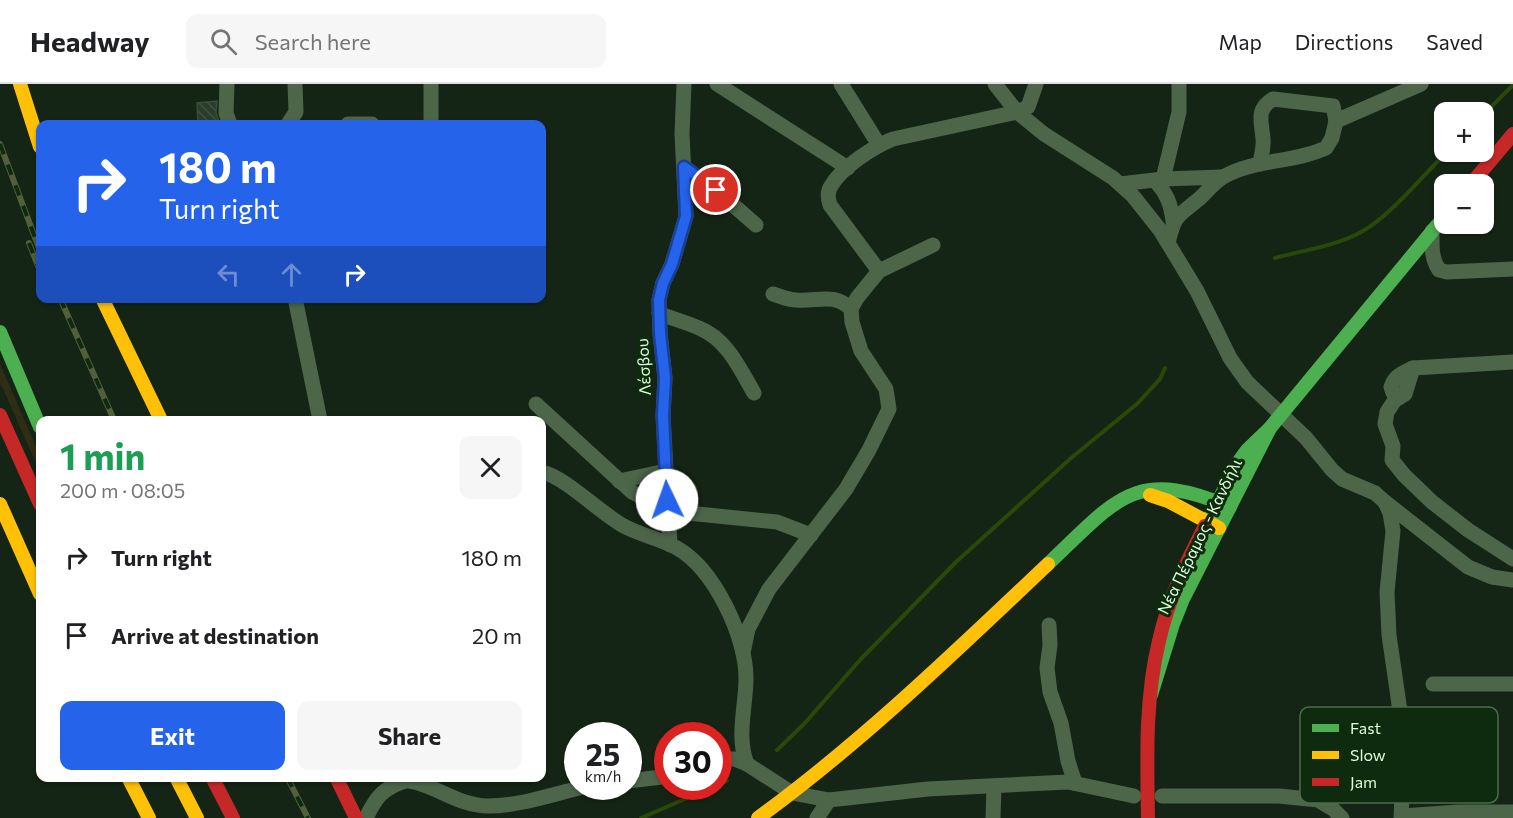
<!DOCTYPE html>
<html lang="en">
<head>
<meta charset="utf-8">
<style>
  :root { --surface:#fff; --page:#f6f6f6; --text:#202124; --muted:#757577; --line:#e0e0e0; --accent:#2563eb }
  body { margin:0; font-family:Commissioner,sans-serif; background:var(--page); color:var(--text); height:100vh; display:flex; flex-direction:column; font-size:22px; white-space:nowrap }
  * { box-sizing:border-box; margin:0 }
  p { font-size:20px; color:var(--muted) }
  .icon { flex:none; width:33px; height:33px; fill:none; stroke:currentColor; stroke-width:2; stroke-linecap:round; stroke-linejoin:round }
  .map { position:relative; flex:1; overflow:hidden }
  .sheet { position:absolute; left:36px; top:332px; width:510px; height:366px; display:flex; flex-direction:column; background:var(--surface); border-radius:12px; box-shadow:0 2px 4px #0004 }
  .sheet>* { flex:none }
  .banner { position:absolute; left:36px; top:36px; width:510px; height:183px; border-radius:12px; box-shadow:0 2px 4px #0004; background:#2563eb; color:#fff; overflow:hidden }
  .controls { position:absolute; left:1434px; top:18px; display:grid; gap:12px }
  .controls a { display:grid; place-items:center; width:60px; height:60px; border-radius:12px; background:var(--surface); box-shadow:0 2px 4px #0004; font-size:30px }
  .speed { position:absolute; left:564px; top:638px; display:flex; gap:12px; font-size:30px; font-weight:700; text-align:center }
  .speed>* { display:grid; place-content:center; width:78px; height:78px; border-radius:50%; background:var(--surface); box-shadow:0 2px 4px #0004; line-height:1 }
  .speed small { font-size:15px; font-weight:400 }
  .speed .limit { border:9px solid #d22; background:#fff; color:#111 }
  .pin { position:absolute; display:grid; place-items:center; width:51px; height:51px; color:#fff; margin:-26px; border:3px solid #fff; border-radius:50%; box-shadow:0 2px 6px #0007 }
  .me { position:absolute; width:66px; margin:-33px; rotate:357deg; stroke-linejoin:round; filter:drop-shadow(0 0 4px #0008) }
  .turn { display:flex; align-items:center; gap:21px; height:126px; padding:0 24px; font-size:27px }
  .turn .icon { width:78px; height:78px; stroke-width:2.5 }
  .turn b { display:block; font-size:42px; line-height:51px }
  .lanes { display:flex; align-items:center; height:57px; padding:0 24px; background:#0003; justify-content:center; gap:30px; direction:ltr }
  .lanes .off { opacity:.35 }
  .round { display:grid; place-items:center; flex:none; width:63px; height:63px; border-radius:12px; background:var(--page) }
  .head { display:flex; align-items:center; justify-content:space-between; height:102px; padding:0 24px }
  h1 { font-size:36px; font-weight:700; line-height:45px; color:#1e9e55 }
  .button { display:flex; gap:12px; margin-top:auto; padding:12px 24px }
  .button a { flex:1; height:69px; border-radius:12px; background:var(--accent); color:#fff; font-size:24px; font-weight:700; line-height:69px; text-align:center }
  .button a+a { background:var(--page); color:var(--text) }
  ul { padding:0; list-style:none }
  li { display:flex; align-items:center; gap:18px; height:78px; padding:0 24px }
  li div { flex:1 }
  li b { display:block; font-size:22px }
  li em { font-style:normal }
  header { display:flex; align-items:center; gap:36px; box-sizing:border-box; height:84px; padding:0 30px; background:var(--surface); border-bottom:2px solid var(--line) }
  header strong { font-size:28px }
  nav { display:flex; gap:33px; margin-inline-start:auto; font-size:21px }
  .search { width:420px; height:54px; background:var(--page); display:flex; align-items:center; gap:15px; box-sizing:border-box; padding:0 21px; border-radius:12px; color:var(--muted); font-size:22px }
  .map>svg:first-child { display:block }
  .grass { fill:#312d12 }
  .lines { fill:none; stroke-linecap:round; stroke-linejoin:round }
  .stream { stroke:#2a4808; stroke-width:4 }
  .building { fill:url(#building-back-hatch); stroke:#384e37; stroke-width:1.5 }
  .street { stroke:#4d664a; stroke-width:15 }
  .fast { stroke:#4caf50; stroke-width:14 }
  .slow { stroke:#ffc107; stroke-width:14 }
  .jam { stroke:#c62828; stroke-width:14 }
  .rail-casing { stroke:#51603a; stroke-width:6 }
  .rail { stroke:#0f2b0f; stroke-width:4; stroke-dasharray:11; stroke-linecap:butt }
  .route-casing { stroke:#184099; stroke-width:15 }
  .route { stroke:#2563eb; stroke-width:10 }
  .labels { text-anchor:middle; dominant-baseline:central; stroke-width:6; stroke-linejoin:round; paint-order:stroke }
  .street-label { font-size:16px; fill:#dbffd8; stroke:#0f2b0f }
  .key { fill:#0f2b0f; stroke:#4c6b4b; stroke-width:1.5 }
  .key-label { font-size:16px; fill:#dbffd8 }
</style>
</head>
<body>
<header>
<strong>Headway</strong>
<div class="search"><svg class="icon" aria-label="search" viewBox="0 0 24 24"><circle cx="10" cy="10" r="6"/><path d="M15 15l6 6"/></svg>Search here</div>
<nav><a>Map</a><a>Directions</a><a>Saved</a></nav>
</header>
<div class="map">
<svg width="1513" height="734" viewBox="0 0 1513 734">
  <defs>
    <pattern id="building-back-hatch" width="6" height="6" patternUnits="userSpaceOnUse" patternTransform="scale(1.5)"><rect width="6" height="6" fill="#2a3c2a"/><path d="M-1 5l2 2M0 0l6 6M5-1l2 2" fill="none" stroke="#3e503e"/></pattern>
  </defs>
  <rect width="100%" height="100%" fill="#152515"/>
  <!-- grass -->
  <path class="grass" d="M0 280 40 372V388L0 298Z"/>
  <g class="lines">
    <!-- stream -->
    <g class="stream">
      <path d="M1484 30 1513 1"/>
      <path d="M1275 174C1304 166 1337 162 1363 147 1392 130 1423 91 1447 68"/>
      <path d="M777 666 804 640 860 576 956 478 1070 375 1138 319 1160 295 1165 284"/>
      <path d="M718 700 727 697"/>
      <path d="M641 734 715 702"/>
    </g>
  </g>
  <!-- building -->
  <path class="building" d="M217 17 216 29 220 40H198L197 19Z"/>
  <g class="lines">
    <!-- street -->
    <g class="street">
      <path d="M227 0 226 29 230 40"/>
      <path d="M717 0 848 84"/>
      <path d="M841 0 879 61"/>
      <path d="M995 0 1017 28 1044 50 1113 94 1133 112 1160 146 1197 207 1230 274 1247 298 1306 354 1332 386 1342 395 1375 409 1385 418 1390 429 1393 447 1387 508 1389 551 1401 634 1403 689 1401 734"/>
      <path d="M288 40 296 28 295 0"/>
      <path d="M348 40H372"/>
      <path d="M431 40V0"/>
      <path d="M1260 80C1261 72 1264 63 1263 55 1262 38 1255 26 1273 15L1333 22 1336 37"/>
      <path d="M684 83 716 106 756 141"/>
      <path d="M1163 95 1179 28V0"/>
      <path d="M1155 97C1167 109 1171 121 1173 137"/>
      <path d="M1120 100 1163 95 1222 93"/>
      <path d="M1432 147C1432 162 1431 174 1439 186L1447 188 1513 185"/>
      <path d="M1168 159C1175 130 1177 133 1199 115 1207 108 1213 99 1223 93 1254 75 1293 79 1326 64L1332 54 1336 37 1421 0"/>
      <path d="M933 161 879 187 830 121C828 115 827 108 831 102 842 83 873 63 893 55L1017 28 1028 23 1036 0"/>
      <path d="M773 210C780 212 788 216 796 216 818 218 833 208 851 225"/>
      <path d="M295 214 320 336"/>
      <path d="M659 229C672 235 686 238 699 244 727 255 740 285 754 309"/>
      <path d="M1413 284 1405 310 1395 316 1387 328 1385 340 1393 362 1392 376 1404 391 1432 418 1468 446 1513 475"/>
      <path d="M1399 314 1393 309 1391 303C1395 291 1403 289 1413 284L1513 278"/>
      <path d="M536 320 632 408 642 413 667 416"/>
      <path d="M542 388C565 393 599 428 622 441 639 451 659 454 677 464 714 485 746 552 746 594 746 623 736 652 747 680"/>
      <path d="M619 397 666 387"/>
      <path d="M1385 418 1468 483 1492 493 1513 496"/>
      <path d="M668 427 777 438 811 451"/>
      <path d="M670 461 663 331 665 294 660 249 659 216 663 199 672 180 686 132 682 50 684 0"/>
      <path d="M1049 541 1050 561 1047 584 1050 608 1061 639 1068 677 1075 699"/>
      <path d="M743 569 748 545 769 505 846 405 869 366 889 325 886 305 861 267 852 238 851 225 857 214 879 187"/>
      <path d="M1433 600H1513"/>
      <path d="M718 675H735L747 680 792 709 829 716 928 705 1068 698 1134 712"/>
      <path d="M391 693C400 696 409 696 418 699 442 706 462 722 488 722 522 722 556 709 588 702"/>
      <path d="M628 697 662 693 668 690"/>
      <path d="M1162 712H1279L1318 716 1333 725 1342 734"/>
      <path d="M1402 732 1459 728H1513"/>
      <path d="M366 734C376 713 383 704 405 697"/>
      <path d="M817 734 829 716"/>
      <path d="M993 734 994 702"/>
    </g>
    <!-- fast -->
    <g class="fast">
      <path d="M0 248 40 343"/>
      <path d="M1270 344 1444 133"/>
      <path d="M1048 480C1115 417 1134 382 1230 423"/>
      <path d="M1151 611 1173 540 1183 515 1270 344 1247 366 1239 377 1205 442"/>
    </g>
    <!-- slow -->
    <g class="slow">
      <path d="M20 0 40 63"/>
      <path d="M102 214 161 336"/>
      <path d="M1150 411 1168 417 1219 444"/>
      <path d="M0 420 40 510"/>
      <path d="M128 693 149 734"/>
      <path d="M176 693 197 734"/>
      <path d="M758 734C862 658 955 568 1048 480"/>
    </g>
    <!-- jam -->
    <g class="jam">
      <path d="M1471 100 1513 50"/>
      <path d="M0 331 40 420"/>
      <path d="M212 693 233 734"/>
      <path d="M336 693 356 734"/>
      <path d="M1148 734C1147 675 1145 614 1159 557 1168 516 1186 479 1205 442"/>
    </g>
    <!-- rail casing -->
    <g class="rail-casing">
      <g id="rail">
        <path d="M0 60 40 167"/>
        <path d="M29 159 40 187"/>
        <path d="M60 214 114 336"/>
        <path d="M287 693 308 734"/>
      </g>
    </g>
    <!-- rail -->
    <use href="#rail" class="rail"/>
  </g>
  <g class="lines">
    <!-- route casing -->
    <g class="route-casing">
      <path id="route" d="M667 416 663 331 665 294 660 249 659 216 663 199 672 180 686 132 684 83 716 106"/>
    </g>
    <!-- route -->
    <use href="#route" class="route"/>
  </g>
  <g class="labels">
    <!-- street labels -->
    <g class="street-label">
      <text transform="translate(643 283) rotate(-93)">Λέσβου</text>
      <text transform="translate(1199 452) rotate(-64)">Νέα Πέραμος - Κανδήλι</text>
    </g>
  </g>
  <!-- legend -->
  <rect x="1300" y="623" width="198" height="96" rx="9" class="key"/>
  <rect x="1312" y="640" width="27" height="8" fill="#4caf50"/>
  <rect x="1312" y="667" width="27" height="8" fill="#ffc107"/>
  <rect x="1312" y="694" width="27" height="8" fill="#c62828"/>
  <g class="key-label">
    <text x="1350" y="650">Fast</text>
    <text x="1350" y="677">Slow</text>
    <text x="1350" y="704">Jam</text>
  </g>
</svg>
<div class="controls">
<a>+</a>
<a>−</a>
</div>
<div class="speed"><div>25<small>km/h</small></div><div class="limit">30</div></div>
<div class="pin" style="left:716px;top:106px;background:#d93025"><svg class="icon" aria-label="arrive" viewBox="0 0 24 24"><path d="M6 21V4h12l-3 4 3 4H6"/></svg></div>
<svg class="me" style="left:667px;top:416px" viewBox="-20 -20 40 40"><circle r="19" fill="#fff"/><path d="M0-13L10 11 0 6-10 11z" fill="#2563eb"/></svg>
<div class="banner">
<div class="turn"><svg class="icon" aria-label="right" viewBox="0 0 24 24"><path d="M7 20v-9h11M14 6l5 5-5 5"/></svg><div><b>180 m</b>Turn right</div></div>
<div class="lanes"><svg class="icon off" aria-label="left" viewBox="0 0 24 24"><path d="M17 20v-9H6M10 6l-5 5 5 5"/></svg><svg class="icon off" aria-label="ahead" viewBox="0 0 24 24"><path d="M12 20V5M6 11l6-6 6 6"/></svg><svg class="icon" aria-label="right" viewBox="0 0 24 24"><path d="M7 20v-9h11M14 6l5 5-5 5"/></svg></div>
</div>
<section class="sheet">
<div class="head"><div><h1>1 min</h1><p>200 m · 08:05</p></div><a class="round"><svg class="icon" aria-label="close" viewBox="0 0 24 24"><path d="M6 6l12 12M18 6L6 18"/></svg></a></div>
<ul>
<li><svg class="icon" aria-label="right" viewBox="0 0 24 24"><path d="M7 20v-9h11M14 6l5 5-5 5"/></svg><div><b>Turn right</b></div><em>180 m</em></li>
<li><svg class="icon" aria-label="arrive" viewBox="0 0 24 24"><path d="M6 21V4h12l-3 4 3 4H6"/></svg><div><b>Arrive at destination</b></div><em>20 m</em></li>
</ul>
<div class="button"><a>Exit</a><a>Share</a></div>
</section>
</div>
</body>
</html>
